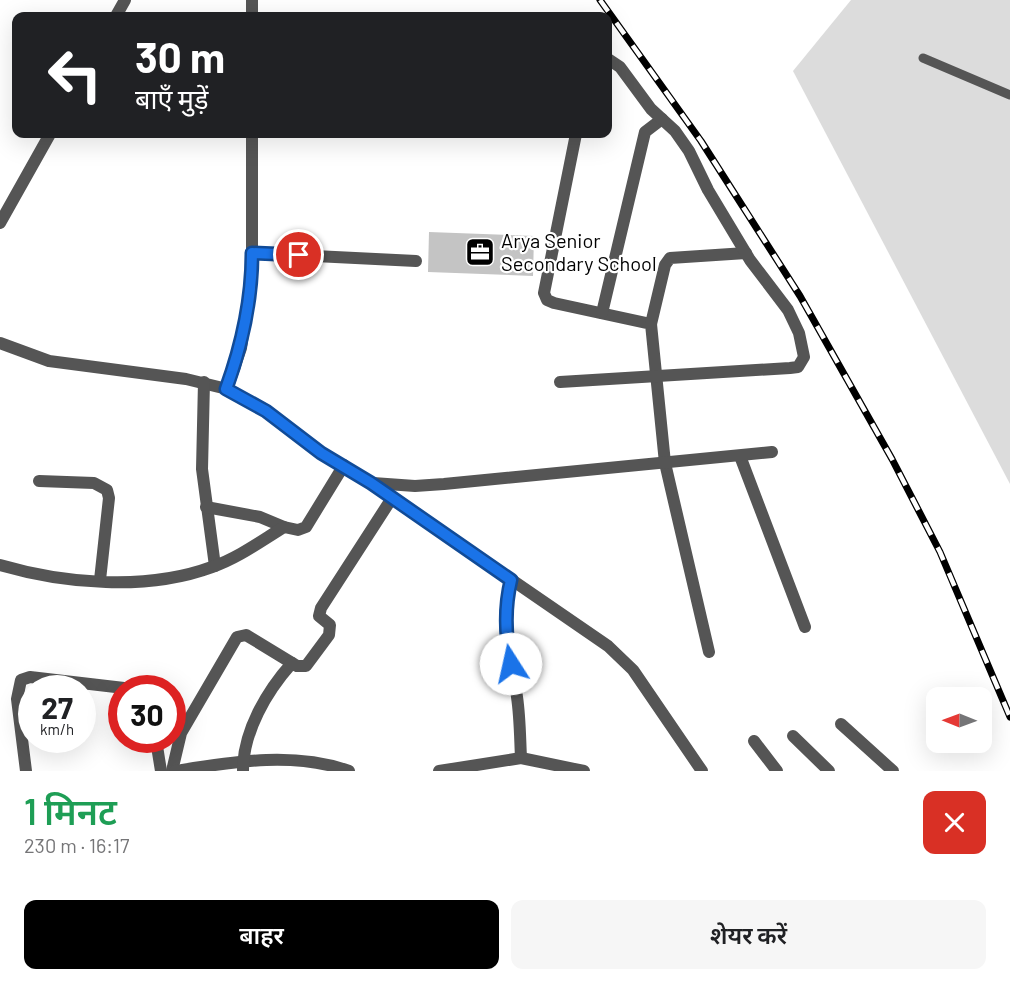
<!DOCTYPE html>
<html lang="hi">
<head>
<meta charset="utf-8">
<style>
  :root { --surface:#fff; --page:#f6f6f6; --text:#202124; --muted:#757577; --accent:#000 }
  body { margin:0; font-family:Barlow,"Noto Sans Devanagari",sans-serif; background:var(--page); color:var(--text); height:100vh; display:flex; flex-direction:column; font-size:22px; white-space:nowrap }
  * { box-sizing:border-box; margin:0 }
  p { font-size:20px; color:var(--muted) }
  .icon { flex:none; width:33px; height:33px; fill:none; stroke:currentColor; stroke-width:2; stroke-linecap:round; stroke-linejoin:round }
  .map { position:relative; height:771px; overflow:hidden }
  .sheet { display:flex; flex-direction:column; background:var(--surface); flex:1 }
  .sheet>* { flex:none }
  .top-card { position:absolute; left:12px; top:12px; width:600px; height:126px; border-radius:12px; box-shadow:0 6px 24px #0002; background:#202124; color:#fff; overflow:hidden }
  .needle { width:39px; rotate:271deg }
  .buttons { position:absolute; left:926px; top:687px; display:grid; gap:12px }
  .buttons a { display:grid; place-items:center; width:66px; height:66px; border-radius:12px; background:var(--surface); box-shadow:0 6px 24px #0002; font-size:30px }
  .speed { position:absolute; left:18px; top:675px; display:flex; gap:12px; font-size:30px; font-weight:700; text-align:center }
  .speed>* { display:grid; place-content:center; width:78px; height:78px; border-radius:50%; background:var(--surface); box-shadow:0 6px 24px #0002; line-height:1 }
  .speed small { font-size:15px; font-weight:400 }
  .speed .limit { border:9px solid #d22; background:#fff; color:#111 }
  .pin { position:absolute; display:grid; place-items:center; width:51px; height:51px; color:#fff; margin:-26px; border:3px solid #fff; border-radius:50%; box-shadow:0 2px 6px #0007 }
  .me { position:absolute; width:66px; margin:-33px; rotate:350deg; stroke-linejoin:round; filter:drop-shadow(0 0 4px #0008) }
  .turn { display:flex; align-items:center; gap:21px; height:126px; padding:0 24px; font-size:27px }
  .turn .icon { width:78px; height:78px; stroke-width:2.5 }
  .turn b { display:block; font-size:42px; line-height:51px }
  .round { display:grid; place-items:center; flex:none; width:63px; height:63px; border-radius:12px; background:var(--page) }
  .summary { display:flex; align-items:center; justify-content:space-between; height:102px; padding:0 24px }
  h1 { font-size:36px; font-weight:600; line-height:45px; color:#1e9e55 }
  .primary-button { display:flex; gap:12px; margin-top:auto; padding:12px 24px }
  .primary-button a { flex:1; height:69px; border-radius:12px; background:var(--accent); color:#fff; font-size:24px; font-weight:600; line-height:69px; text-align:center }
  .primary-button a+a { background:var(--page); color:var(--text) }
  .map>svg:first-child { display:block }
  .green { fill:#dcdcdc }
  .building { fill:#c4c4c4 }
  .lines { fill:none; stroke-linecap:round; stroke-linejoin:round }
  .service { stroke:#555; stroke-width:9 }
  .minor { stroke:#555; stroke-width:12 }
  .rail-casing { stroke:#000; stroke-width:7 }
  .rail { stroke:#fff; stroke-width:4.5; stroke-dasharray:14; stroke-linecap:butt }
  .route-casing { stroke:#114b97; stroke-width:15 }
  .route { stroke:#1a73e8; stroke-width:10 }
  .labels { text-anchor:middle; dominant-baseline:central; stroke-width:4.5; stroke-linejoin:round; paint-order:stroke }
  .poi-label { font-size:20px; fill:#000; stroke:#fff; text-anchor:start }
</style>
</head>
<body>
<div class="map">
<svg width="1010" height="771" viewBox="0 0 1010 771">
  <rect width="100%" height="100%" fill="#fff"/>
  <!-- green -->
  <path class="green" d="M851 0H1010V484L793 71Z"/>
  <!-- building -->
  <path class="building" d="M429 232 534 236 533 276 428 272Z"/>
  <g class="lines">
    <!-- service -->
    <path class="service" d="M923 58 1010 95"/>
    <!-- minor -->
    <g class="minor">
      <path d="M116 16 125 0"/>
      <path d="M252 16V0"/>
      <path d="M576 134 544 293 547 300 554 303 651 324 665 463 709 652"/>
      <path d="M0 223 50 134"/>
      <path d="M252 253 416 261"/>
      <path d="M602 313 645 132 662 119"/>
      <path d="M651 324 665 265 670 258 746 253"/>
      <path d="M0 343 49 361 186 379 227 389 266 411 321 453 371 483 608 646 633 670 702 771"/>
      <path d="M204 382 202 469 215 566"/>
      <path d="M560 382 790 368 798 367 804 357 799 333 788 310 750 260 708 190 689 151 675 131 651 109 620 67 608 59"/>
      <path d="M227 389 241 348 252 272V134"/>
      <path d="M740 456 805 627"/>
      <path d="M39 481 94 483 107 490 109 498 100 580"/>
      <path d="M373 483 415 486 444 484 772 452"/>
      <path d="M206 507 260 517 284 527"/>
      <path d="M0 565C65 584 147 591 212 567 238 558 261 541 284 527L298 530 306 527 344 465"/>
      <path d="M511 581C500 625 512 654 517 697 520 717 520 738 521 758"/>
      <path d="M841 724 893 771"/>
      <path d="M793 736 829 771"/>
      <path d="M156 740 161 771"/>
      <path d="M754 741 777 771"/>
      <path d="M26 771 17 699 21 680 30 677 124 688"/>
      <path d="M172 771 181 733 237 637 246 635 292 663"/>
      <path d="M175 771C232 762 293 751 349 771"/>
      <path d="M243 771C243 731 267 691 292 663L297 666H306L329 635 330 625 319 616 321 608 392 498"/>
      <path d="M439 771 521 758 584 771"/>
    </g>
    <!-- rail casing -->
    <g class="rail-casing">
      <path id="rail" d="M600 0 701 141 800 296 892 459 940 552 1010 717"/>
    </g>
    <!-- rail -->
    <use href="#rail" class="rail"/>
  </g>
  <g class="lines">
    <!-- route casing -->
    <g class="route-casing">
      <path id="route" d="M299 255 252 253C252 300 242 345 226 389L266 411 321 453 371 483 511 580C504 609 505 635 511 664"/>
    </g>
    <!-- route -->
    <use href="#route" class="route"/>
  </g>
  <!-- icons -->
  <defs>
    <g id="office-square" transform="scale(1.5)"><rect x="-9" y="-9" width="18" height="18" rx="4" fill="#000" stroke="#fff"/><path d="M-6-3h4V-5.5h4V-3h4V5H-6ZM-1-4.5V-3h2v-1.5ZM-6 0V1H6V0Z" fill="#fff"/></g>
  </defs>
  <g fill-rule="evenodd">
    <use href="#office-square" x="480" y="252"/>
  </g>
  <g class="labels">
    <!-- poi labels -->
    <g class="poi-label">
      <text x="501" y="240">Arya Senior<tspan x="501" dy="23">Secondary School</tspan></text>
    </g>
  </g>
</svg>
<div class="buttons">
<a><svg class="needle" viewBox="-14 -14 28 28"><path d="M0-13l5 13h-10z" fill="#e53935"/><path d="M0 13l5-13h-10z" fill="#757577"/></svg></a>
</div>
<div class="speed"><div>27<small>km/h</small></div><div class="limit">30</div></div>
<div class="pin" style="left:299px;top:255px;background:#d93025"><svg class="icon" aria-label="arrive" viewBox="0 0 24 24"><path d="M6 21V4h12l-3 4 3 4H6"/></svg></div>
<svg class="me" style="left:511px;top:664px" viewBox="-20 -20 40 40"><circle r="19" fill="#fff"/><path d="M0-13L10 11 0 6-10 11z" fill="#1a73e8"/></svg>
<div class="top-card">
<div class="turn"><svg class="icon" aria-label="left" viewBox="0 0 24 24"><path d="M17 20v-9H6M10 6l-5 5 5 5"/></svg><div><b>30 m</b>बाएँ मुड़ें</div></div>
</div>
</div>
<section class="sheet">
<div class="summary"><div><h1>1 मिनट</h1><p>230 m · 16:17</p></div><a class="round" style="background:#d93025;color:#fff"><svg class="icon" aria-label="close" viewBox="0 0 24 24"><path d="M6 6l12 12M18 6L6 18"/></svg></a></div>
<div class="primary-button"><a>बाहर</a><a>शेयर करें</a></div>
</section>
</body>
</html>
